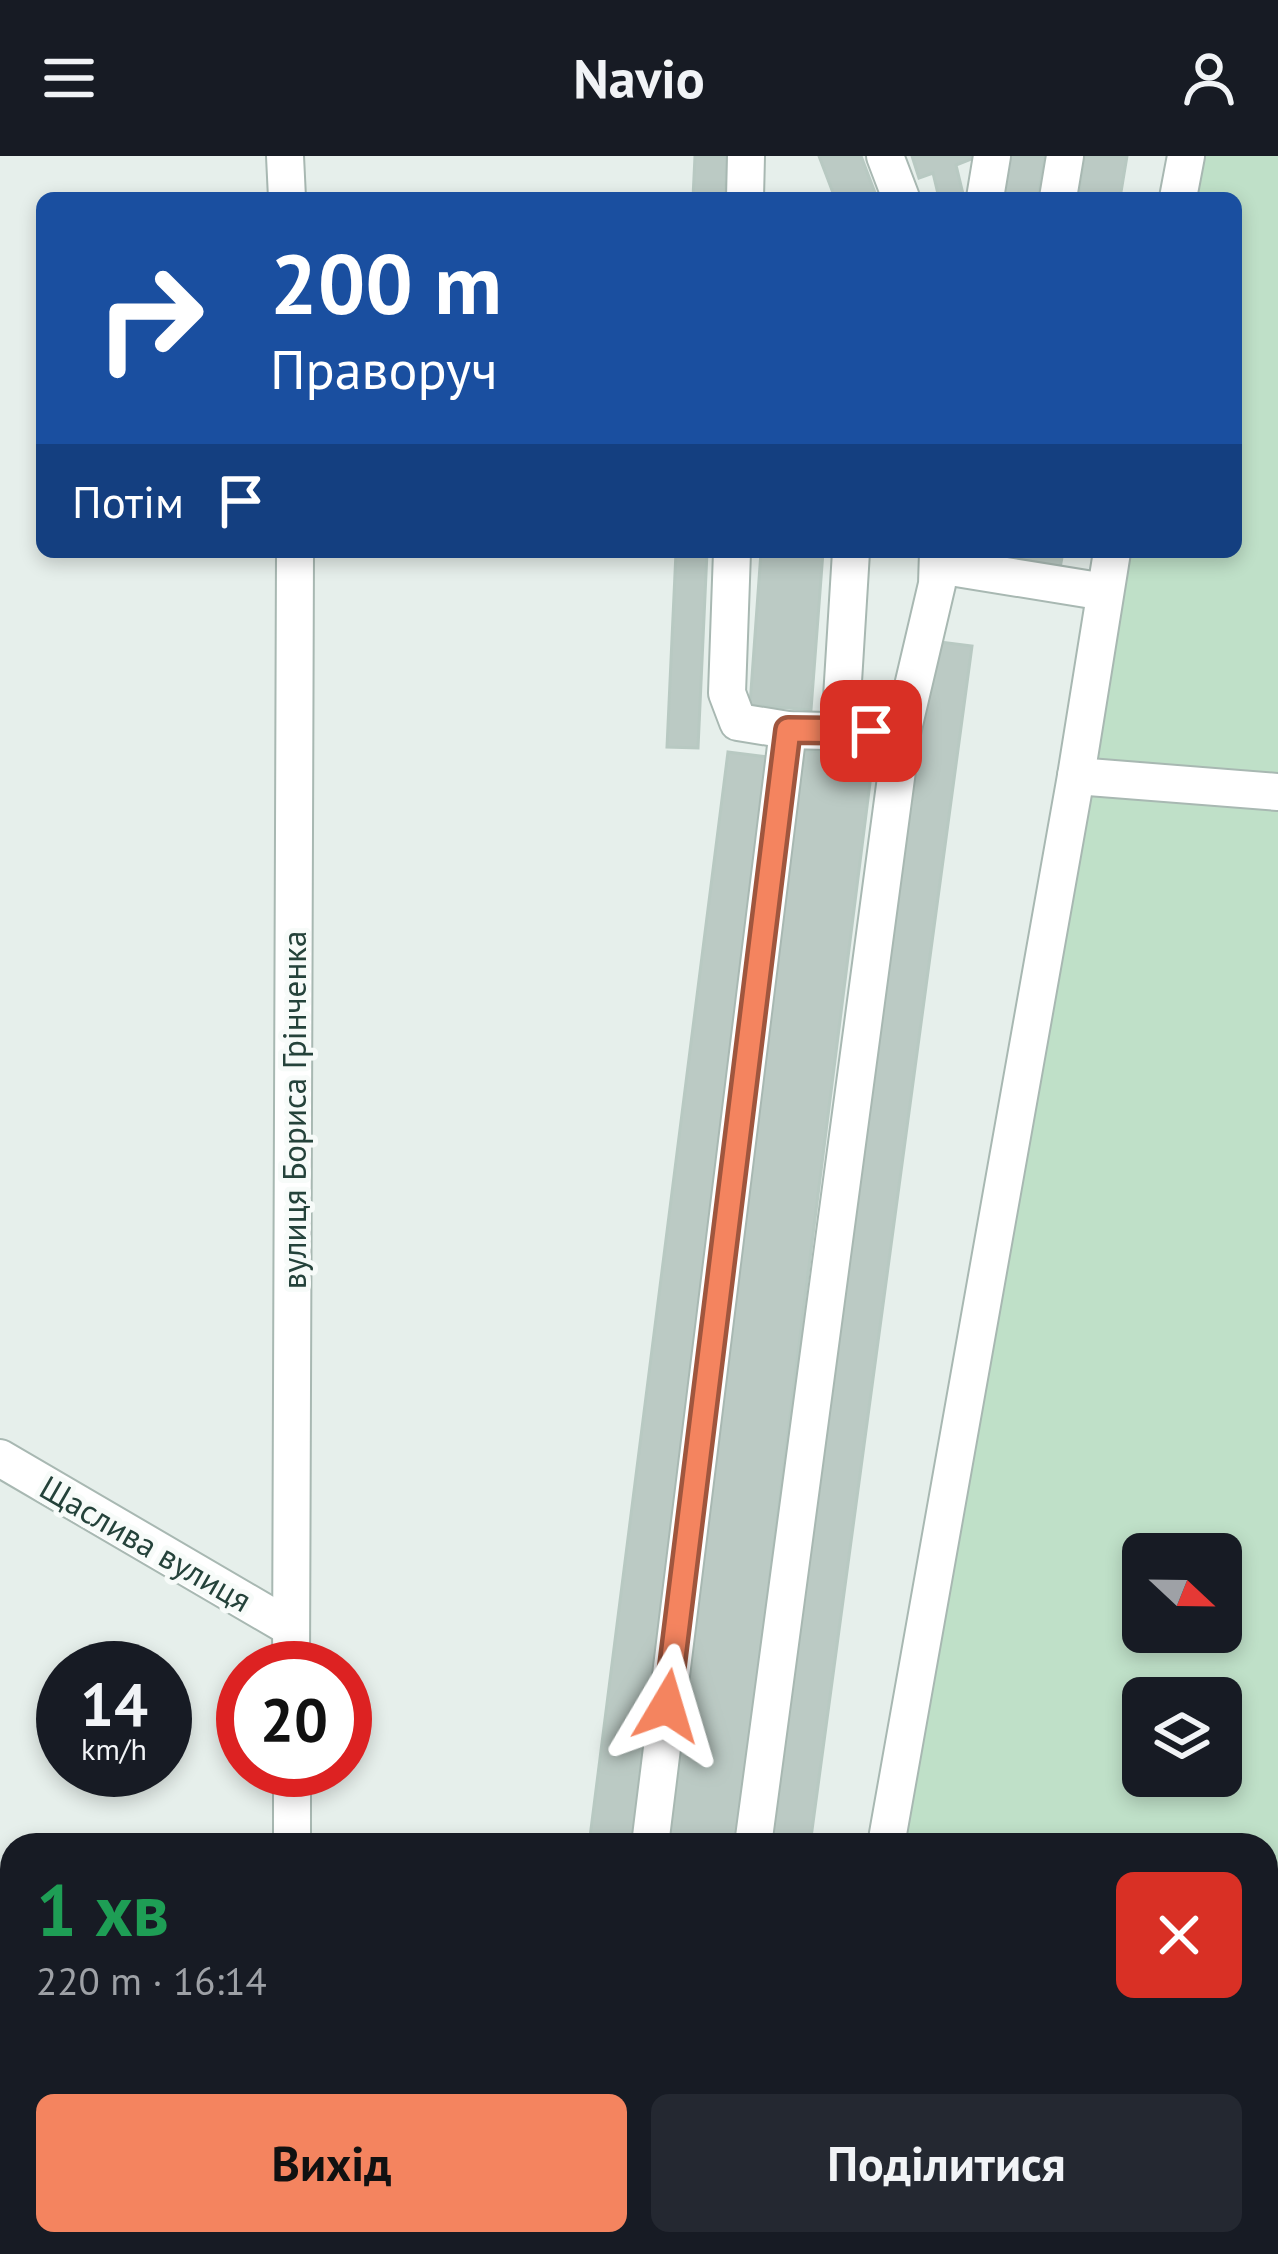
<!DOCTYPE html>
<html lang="uk">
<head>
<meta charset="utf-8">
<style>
  :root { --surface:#171b24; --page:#242831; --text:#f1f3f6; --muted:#9ea1a6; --accent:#f4845f }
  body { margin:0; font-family:"PT Sans",sans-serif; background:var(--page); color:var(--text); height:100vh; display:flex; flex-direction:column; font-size:45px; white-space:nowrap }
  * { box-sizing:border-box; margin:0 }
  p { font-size:39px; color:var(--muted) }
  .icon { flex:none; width:66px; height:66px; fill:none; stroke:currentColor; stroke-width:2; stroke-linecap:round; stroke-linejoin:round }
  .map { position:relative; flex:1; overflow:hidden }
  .panel { position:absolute; left:0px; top:1677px; width:1278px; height:423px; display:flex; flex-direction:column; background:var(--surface); border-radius:36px 36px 0 0; box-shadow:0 6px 18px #0003 }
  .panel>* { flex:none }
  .banner { position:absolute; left:36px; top:36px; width:1206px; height:366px; border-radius:18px; box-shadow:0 6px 18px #0003; background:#1a4fa0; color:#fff; overflow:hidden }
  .needle { width:78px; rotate:112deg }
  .tools { position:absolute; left:1122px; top:1377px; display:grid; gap:24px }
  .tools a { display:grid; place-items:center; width:120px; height:120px; border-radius:18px; background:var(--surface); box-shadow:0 6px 18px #0003; font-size:60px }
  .speed { position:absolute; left:36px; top:1485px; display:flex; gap:24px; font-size:60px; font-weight:700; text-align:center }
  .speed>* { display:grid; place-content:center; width:156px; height:156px; border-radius:50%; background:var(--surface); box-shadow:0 6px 18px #0003; line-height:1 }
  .speed small { font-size:30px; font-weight:400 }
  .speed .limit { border:18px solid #d22; background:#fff; color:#111 }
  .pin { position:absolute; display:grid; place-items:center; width:102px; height:102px; color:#fff; margin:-51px; border-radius:24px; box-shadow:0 6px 18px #0006 }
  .me { position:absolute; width:132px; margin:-66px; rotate:7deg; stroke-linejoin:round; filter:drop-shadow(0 0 9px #0008) }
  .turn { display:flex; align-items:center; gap:42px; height:252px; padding:0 36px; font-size:54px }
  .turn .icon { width:156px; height:156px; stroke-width:2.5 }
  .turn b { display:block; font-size:84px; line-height:102px }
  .then { display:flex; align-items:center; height:114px; padding:0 36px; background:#0003; gap:24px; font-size:45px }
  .round { display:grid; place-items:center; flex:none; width:126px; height:126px; border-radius:18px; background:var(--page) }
  .overview { display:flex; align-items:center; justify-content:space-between; height:204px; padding:0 36px }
  h1 { font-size:72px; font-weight:600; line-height:90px; color:#1e9e55 }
  .cta { display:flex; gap:24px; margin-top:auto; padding:24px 36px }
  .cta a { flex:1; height:138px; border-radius:18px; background:var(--accent); color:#111; font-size:48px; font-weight:600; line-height:138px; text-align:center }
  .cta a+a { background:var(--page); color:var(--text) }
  header { display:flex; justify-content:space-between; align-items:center; height:156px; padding:0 36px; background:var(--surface); font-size:54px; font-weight:600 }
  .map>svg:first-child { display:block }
  .built { fill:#d4dfda }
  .green { fill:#bfe0c8; fill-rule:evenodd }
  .building { fill:#bbcac4; stroke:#b8c9c2; stroke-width:3 }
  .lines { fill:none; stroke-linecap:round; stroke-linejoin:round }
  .minor-casing { stroke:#a8b8b2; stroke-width:40 }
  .minor { stroke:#fff; stroke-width:36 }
  .route-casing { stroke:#9f563e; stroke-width:30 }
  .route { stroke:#f4845f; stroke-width:21 }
  .labels { text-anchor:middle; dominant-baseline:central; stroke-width:10; stroke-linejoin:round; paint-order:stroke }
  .street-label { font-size:33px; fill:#24423a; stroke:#f7fbf9 }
</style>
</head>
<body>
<header><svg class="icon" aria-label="menu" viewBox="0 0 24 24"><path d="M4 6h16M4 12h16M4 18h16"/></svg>Navio<svg class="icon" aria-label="person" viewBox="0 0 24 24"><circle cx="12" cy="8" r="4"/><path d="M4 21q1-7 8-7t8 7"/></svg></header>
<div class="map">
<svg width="1278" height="2098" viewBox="0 0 1278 2098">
  <rect width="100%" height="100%" fill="#e6efeb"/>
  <!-- built -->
  <path class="built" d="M0 1974 12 1979V2088H246L247 2098H0Z"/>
  <!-- green -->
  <path class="green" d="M1178 0H1278V2098H758L761 2088H1266V1689H898L1120 396H1236V42H1172ZM1143 1398H1221V1476H1143ZM1143 1542H1221V1620H1143Z"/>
  <!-- building -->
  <g class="building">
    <path d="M695 0H727L725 42H693Z"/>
    <path d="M819 0H861L877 42H835Z"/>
    <path d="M912 0H973L974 2 956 9 964 42H939L933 17 919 22Z"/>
    <path d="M1009 0H1045L1038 42H1002Z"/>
    <path d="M1084 0H1127L1120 42H1078Z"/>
    <path d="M676 396H707L698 592 667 591Z"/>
    <path d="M761 396H823L811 554 750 549Z"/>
    <path d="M1020 396H1063L1060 412 1019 406Z"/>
    <path d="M932 485 972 490 810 1689H769Z"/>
    <path d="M796 593 873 603 736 1689H658Z"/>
    <path d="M728 596 769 601 632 1689H589Z"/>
  </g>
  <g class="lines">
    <!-- minor casing -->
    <g class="minor-casing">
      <g id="minor">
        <path d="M285 0 287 42"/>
        <path d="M885 0 901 42"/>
        <path d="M745 42 746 0"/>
        <path d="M985 42 992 0"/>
        <path d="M1058 42 1065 0"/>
        <path d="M1178 42 1186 0"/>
        <path d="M732 396 727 537 738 566 788 574 902 577"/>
        <path d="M938 409 1105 436"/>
        <path d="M840 574 851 396"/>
        <path d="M1076 620 1278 636"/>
        <path d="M0 1302 291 1472"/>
        <path d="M291 1512 295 396"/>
        <path d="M292 1614V1689"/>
        <path d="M650 1689 788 574"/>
        <path d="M753 1689 902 577 937 428 938 396"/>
        <path d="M886 1689 1076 620 1112 396"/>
        <path d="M0 1960 12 1966"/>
        <path d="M308 2088 336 2098"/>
        <path d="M723 2098 725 2088"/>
      </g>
    </g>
    <!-- minor -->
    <use href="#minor" class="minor"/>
  </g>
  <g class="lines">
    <!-- route casing -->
    <g class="route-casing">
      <path id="route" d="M667 1550 788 574 871 575"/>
    </g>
    <!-- route -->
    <use href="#route" class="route"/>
  </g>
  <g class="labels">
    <!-- street labels -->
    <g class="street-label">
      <text transform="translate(293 954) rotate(-90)">вулиця Бориса Грінченка</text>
      <text transform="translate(146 1387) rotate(30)">Щаслива вулиця</text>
    </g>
  </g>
</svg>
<div class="tools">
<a><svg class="needle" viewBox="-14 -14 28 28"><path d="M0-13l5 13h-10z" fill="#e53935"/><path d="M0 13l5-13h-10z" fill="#9ea1a6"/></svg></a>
<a><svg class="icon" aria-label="layers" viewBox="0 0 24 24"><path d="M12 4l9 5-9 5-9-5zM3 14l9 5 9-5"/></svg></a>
</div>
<div class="speed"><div>14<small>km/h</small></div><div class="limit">20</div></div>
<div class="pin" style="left:871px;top:575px;background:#d93025"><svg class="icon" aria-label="arrive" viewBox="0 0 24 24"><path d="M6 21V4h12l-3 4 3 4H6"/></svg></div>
<svg class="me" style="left:667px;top:1550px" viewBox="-20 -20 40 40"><path d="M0-17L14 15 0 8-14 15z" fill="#f4845f" stroke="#fff" stroke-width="4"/></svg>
<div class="banner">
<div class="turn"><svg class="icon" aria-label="right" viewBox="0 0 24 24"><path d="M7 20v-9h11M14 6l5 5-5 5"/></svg><div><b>200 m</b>Праворуч</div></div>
<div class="then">Потім<svg class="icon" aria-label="arrive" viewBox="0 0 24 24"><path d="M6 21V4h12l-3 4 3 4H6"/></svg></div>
</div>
<section class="panel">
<div class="overview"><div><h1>1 хв</h1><p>220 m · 16:14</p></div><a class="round" style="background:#d93025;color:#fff"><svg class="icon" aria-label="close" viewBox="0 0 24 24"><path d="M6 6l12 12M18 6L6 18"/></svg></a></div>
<div class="cta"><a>Вихід</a><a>Поділитися</a></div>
</section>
</div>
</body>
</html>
